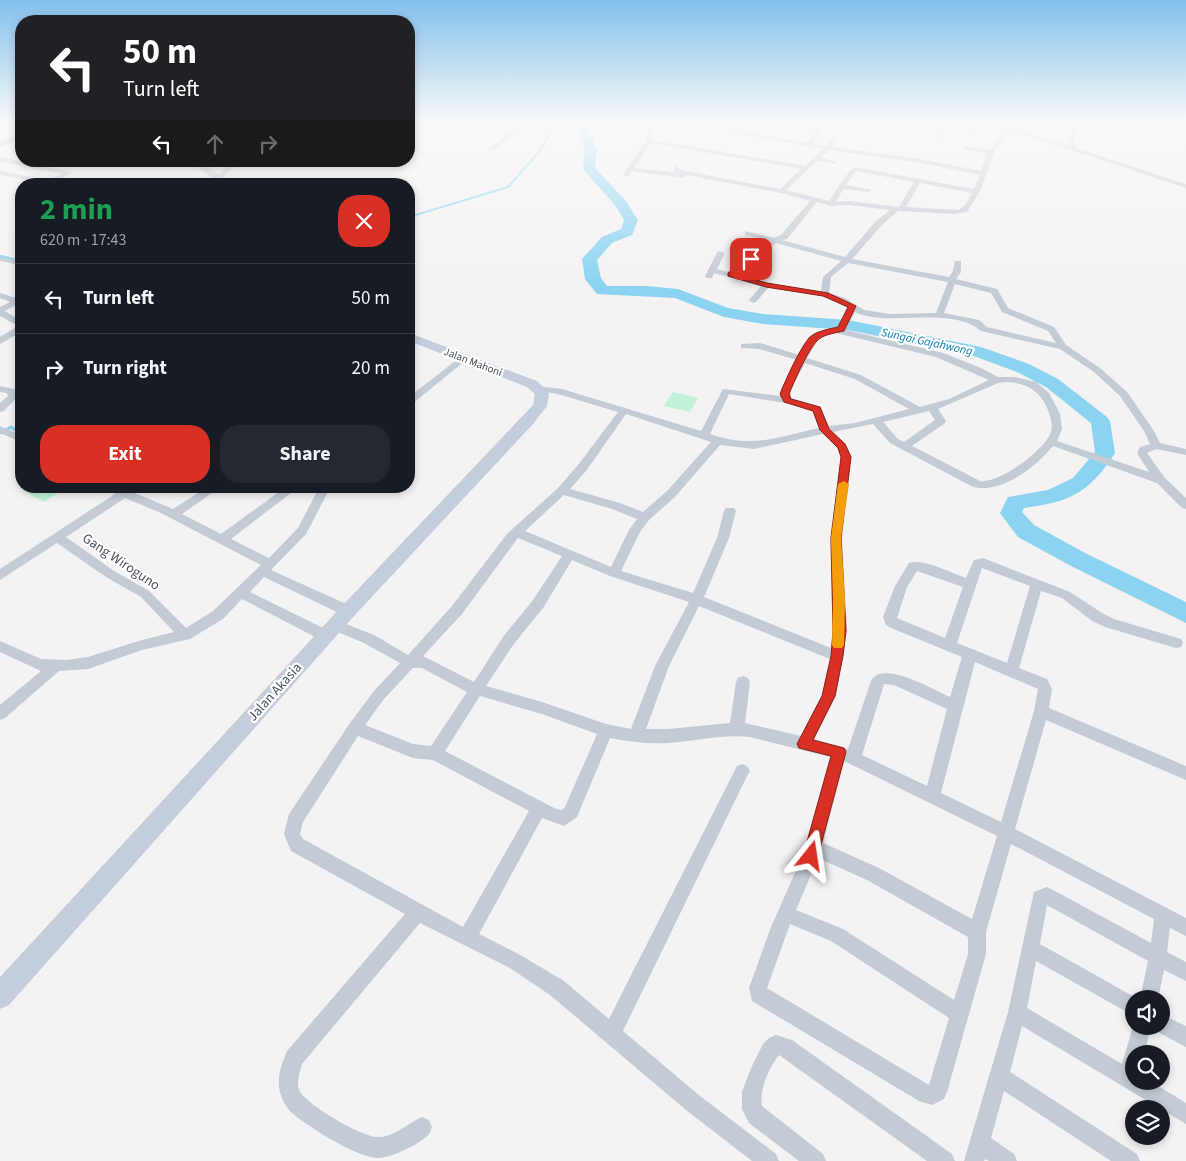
<!DOCTYPE html>
<html lang="en">
<head>
<meta charset="utf-8">
<style>
  :root { --surface:#171b24; --page:#242831; --text:#f1f3f6; --muted:#9ea1a6; --line:#363941; --accent:#d93025 }
  body { margin:0; font-family:"Source Sans 3",sans-serif; background:var(--page); color:var(--text); height:100vh; display:flex; flex-direction:column; font-size:19px; white-space:nowrap }
  * { box-sizing:border-box; margin:0 }
  p { font-size:16px; color:var(--muted) }
  .icon { flex:none; width:28px; height:28px; fill:none; stroke:currentColor; stroke-width:2; stroke-linecap:round; stroke-linejoin:round }
  .map { position:relative; flex:1; overflow:hidden }
  .side { position:absolute; left:15px; top:178px; width:400px; height:315px; display:flex; flex-direction:column; background:var(--surface); border-radius:20px; box-shadow:0 2px 8px #0003 }
  .side>* { flex:none }
  .banner { position:absolute; left:15px; top:15px; width:400px; height:152px; border-radius:20px; box-shadow:0 2px 8px #0003; background:#202124; color:#fff; overflow:hidden }
  .controls { position:absolute; left:1125px; top:990px; display:grid; gap:10px }
  .controls a { display:grid; place-items:center; width:45px; height:45px; border-radius:50%; background:var(--surface); box-shadow:0 2px 8px #0003; font-size:25px }
  .pin { position:absolute; display:grid; place-items:center; width:42px; height:42px; color:#fff; margin:-21px; border-radius:10px; box-shadow:0 2px 8px #0006 }
  .me { position:absolute; width:55px; margin:-28px; rotate:15deg; stroke-linejoin:round; filter:drop-shadow(0 0 4px #0008) }
  .turn { display:flex; align-items:center; gap:18px; height:105px; padding:0 25px; font-size:22px }
  .turn .icon { width:65px; height:65px; stroke-width:2.5 }
  .turn b { display:block; font-size:35px; line-height:42px }
  .lanes { display:flex; align-items:center; height:48px; padding:0 25px; background:#0003; justify-content:center; gap:25px; direction:ltr }
  .lanes .off { opacity:.35 }
  .round { display:grid; place-items:center; flex:none; width:52px; height:52px; border-radius:20px; background:var(--page) }
  .overview { display:flex; align-items:center; justify-content:space-between; height:85px; padding:0 25px }
  h1 { font-size:30px; font-weight:700; line-height:38px; color:#1e9e55 }
  .primary-button { display:flex; gap:10px; margin-top:auto; padding:10px 25px }
  .primary-button a { flex:1; height:58px; border-radius:20px; background:var(--accent); color:#fff; font-size:20px; font-weight:700; line-height:58px; text-align:center }
  .primary-button a+a { background:var(--page); color:var(--text) }
  ul { padding:0; list-style:none }
  li { display:flex; align-items:center; gap:15px; height:70px; padding:0 25px; border-top:1px solid var(--line) }
  li div { flex:1 }
  li b { display:block; font-size:19px }
  li em { font-style:normal }
  .map>svg:first-child { display:block }
  .green { fill:#c0f2d8 }
  .lines { fill:none; stroke-linecap:round; stroke-linejoin:round }
  .stream-far2 { stroke:#8bd3f1; stroke-width:2 }
  .stream-far1 { stroke:#8bd3f1; stroke-width:2.5 }
  .stream { stroke:#8bd3f1; stroke-width:3 }
  .river { fill:#8bd3f1; fill-rule:evenodd }
  .street { fill:#c3cbd4; fill-rule:evenodd }
  .secondary { fill:#c4cddb; fill-rule:evenodd }
  .primary { fill:#b1bfd2; fill-rule:evenodd }
  .route { fill:#d93025; stroke:#8d1f18 }
  .slow { fill:#f59e0b }
  .labels { text-anchor:middle; dominant-baseline:central; stroke-width:4.5; stroke-linejoin:round; paint-order:stroke }
  .far-street-label { font-size:11px; fill:#495361; stroke:#fff }
  .far-water-label { font-size:12px; font-style:italic; fill:#067cb0; stroke:#fff }
  .street-label { font-size:14px; fill:#495361; stroke:#fff }
</style>
</head>
<body>
<div class="map">
<svg width="1186" height="1161" viewBox="0 0 1186 1161">
  <rect width="100%" height="100%" fill="#f4f2f2"/>
  <!-- green -->
  <g class="green">
    <path d="M673 392 698 398 690 412 664 406Z"/>
    <path d="M22 486H68L44 502 19 488Z"/>
  </g>
  <g class="lines">
    <!-- stream-far2 -->
    <path class="stream-far2" d="M409 217 508 187 539 152 556 122"/>
    <!-- stream-far1 -->
    <path class="stream-far1" d="M0 256 21 261"/>
    <!-- stream -->
    <path class="stream" d="M0 433 11 427 21 434"/>
    <!-- river -->
    <path class="river" d="M584 122H601L590 127 589 131 597 150 595 168 625 200 638 220 632 235 612 243 597 260 601 278 607 286H646L678 289 728 308 763 314 848 320 981 347 1029 364 1058 379 1107 417 1110 421 1115 453C1089 493 1070 502 1024 508L1022 512 1034 525 1087 554 1186 602V623L1071 566 1018 537 1000 513 1008 497 1048 490 1073 478 1095 452 1091 423 1046 387 1017 372 971 355 848 330 763 324 724 317 675 298 597 294 585 279 582 259 602 237 621 229 624 220 615 205 583 169 585 150 577 131Z"/>
    <!-- street -->
    <g class="street">
      <path d="M521 122H537L550 125 545 132 542 130 544 126 526 124 494 150H490V148Z"/>
      <path d="M648 122H654L652 140 805 166 823 149 676 122H688L808 143 820 122H826L814 144 826 146 834 136 837 138 832 147 921 159 981 171 987 153 963 149 966 147 989 150 1006 128 989 122H998L1070 146 1067 142 1073 127 1076 125 1079 127 1073 142 1078 146 1076 148 1186 184V188L1010 130 994 152 980 191 967 212 953 214 898 211 882 225 852 259 949 277 953 271 955 261H961V272L956 279 997 289 1008 308 1054 327 1066 345 1100 368 1127 392 1154 431 1160 443 1186 449V455L1156 449 1147 453 1165 478 1186 498V509L1182 508 1157 483 1053 446C1036 467 1001 494 973 487L890 443 873 424 833 432 846 444 851 457 842 538 847 631 836 696 814 739 848 749 871 681C882 659 934 690 950 697L962 657 891 628 886 625 883 617 895 586 909 563C923 558 951 573 966 578L974 560 983 558 1070 592 1102 613 1114 619 1181 639 1183 643 1181 647 1176 648 1105 627 1092 621 1062 598 1041 591 1019 668 1047 679 1052 689 1049 708 1186 766V780L1046 720 1015 829 1186 918V936L1170 928 1167 952 1186 962V981L1164 970 1158 999H1140L1148 961 1047 905 1040 944 1138 999H1134V1016L1036 961 1027 1008 1122 1064 1134 1023V1026H1151L1144 1054H1134V1081H1150L1186 1103V1124L1022 1026 1010 1072 1137 1154 1140 1161H1111L1004 1091 991 1138 1014 1154 1017 1161H989L985 1159 984 1161H964L1008 1012 1034 892 1047 887 1053 890 1151 943 1154 919 1011 844 986 932V954L947 1092 944 1099 932 1105 919 1101 752 1001 749 988 771 927 803 855 830 757 750 737C723 734 696 741 668 743 649 744 630 742 610 738L577 817 564 826 542 818 479 934 522 956 564 981 609 1019 737 766 742 764 747 766 750 771 747 776 623 1031 700 1096 776 1154 779 1161H752L686 1110 550 995 510 968 420 923 302 1064C300 1072 296 1082 299 1090 305 1104 362 1137 377 1137 393 1138 408 1123 422 1117L429 1120 432 1127C431 1129 431 1132 429 1134 422 1143 389 1159 378 1158 358 1158 306 1126 291 1112 285 1106 282 1099 280 1092 276 1078 282 1064 287 1051L405 914 291 851 284 834 289 814 350 723 374 691 400 663 364 643 331 629 329 625 331 621 336 620 374 635 408 655 452 606 507 534 558 488 578 465 618 412 558 394 535 390V386L562 389 701 431 723 389 781 396V389L797 360 759 349 741 348V344L760 343 799 355 814 333 838 327 848 308 823 296 768 288 756 302 753 303 749 300 761 286 714 273 712 278H706L705 276 718 251 725 253 717 269 728 272 769 241 745 235V231L774 238 781 235 810 201 781 193 686 175 684 178 632 171 628 176H624L626 169 646 141ZM651 143 801 169 780 189 680 170 677 166 674 168V171L680 173 634 168ZM829 150 921 163 980 175 974 189 854 167 844 178 829 201 786 190 817 161 836 164V162L821 158ZM856 171 914 182 899 207 849 201 836 202 843 189 868 192 871 190 846 185ZM920 183 972 193 966 204 959 210 906 207ZM817 202 831 206 849 205 890 210 876 221 845 257 782 240 787 239ZM776 243 841 261 823 277 821 291 767 283 736 274ZM848 263 948 282 936 313 890 314 864 310 845 298 829 293 831 277ZM955 284 991 293 1002 312 1048 331 1056 343 987 327 979 320 944 313ZM855 312C860 315 867 316 873 317 905 322 956 309 981 331L1060 349 1094 372 1120 396 1144 431 1150 444 1140 447 1137 453 1149 472 1057 441 1062 429 1060 414 1049 393 1036 382 1015 377H998L981 368 943 353 846 330ZM836 333 936 357 989 380 949 399 920 407 861 375 807 358 820 337ZM805 363 855 379 909 409 855 423 829 426 821 407 791 398V389ZM1006 382C1028 383 1042 392 1049 413 1051 419 1053 426 1051 432 1045 450 999 484 980 481L912 446 945 423 946 421 938 409 998 383ZM729 394 786 403 813 411 819 428C777 437 753 449 710 434ZM929 411 935 420 904 442 898 439 883 422ZM626 414 711 442 667 491 643 512 620 503 570 489 586 471ZM823 434 837 447 841 457 830 538 833 631 831 648 704 597 729 538 736 511 734 508H726L724 511 717 538 693 593 621 571 640 532 649 520 675 497 720 445 754 449ZM564 495 612 509 637 519 629 530 611 567 525 531ZM518 538 562 556 533 600 503 637 474 682 423 656 462 614ZM572 560 610 576 689 602 655 666 631 729 606 724 542 702 486 686 513 645 543 608ZM982 568 1030 586 1007 663 957 643ZM917 571 963 587 945 638 897 618 907 587ZM699 606 830 659 822 695 801 736 745 723 750 682 748 678 743 676 738 678 736 682 730 723 668 729H646L669 666ZM975 662 1038 689 1034 711 1001 822 941 793ZM413 668H422L467 692 431 746 413 744 365 725 384 699ZM884 684 894 685 947 709 927 786 862 755ZM480 696 542 714 597 734 565 807 562 810 556 809 445 751ZM358 736 413 758 433 760 529 811 463 927 303 839 300 834 303 822ZM844 761 997 836 972 919 879 868 823 843ZM818 858 867 880 968 937V954L954 1000 843 929 796 910ZM790 924 831 941 949 1018 929 1085 767 988Z"/>
      <path d="M846 122H874L868 126Z"/>
      <path d="M940 122H946L940 137 935 138Z"/>
      <path d="M973 122H979L975 133 972 135 969 133Z"/>
      <path d="M0 157 69 171 72 173 49 184 0 175V171L47 180 62 174 0 161Z"/>
      <path d="M233 161H240L221 178H217V176Z"/>
      <path d="M0 257 21 261V265L0 261Z"/>
      <path d="M0 293 16 298 21 297V302L5 311 21 321V332L0 344V337L18 326 0 316V307L10 302 0 298Z"/>
      <path d="M463 355 468 358 466 360 412 404 409 405V397Z"/>
      <path d="M0 386 14 389 18 396 4 411 0 412V403L8 396 7 393 0 392Z"/>
      <path d="M0 426 21 435V442L0 433Z"/>
      <path d="M102 486H118L173 509 209 486H222L182 514 221 534 287 486H300L231 539 269 558 298 528 320 486H331L306 534 271 570 353 607 354 611 353 615H343L264 577 250 592 331 632 333 636 331 640 326 641 321 640 242 599 223 619 190 639 142 650 88 669 59 671 5 718 0 720V705L41 671 0 652V641L41 659 66 660 88 657 142 640 174 632 141 597 106 577 57 543 0 580V569L115 494ZM125 498 161 513 261 565 213 611 186 628 149 591 114 571 66 537Z"/>
      <path d="M1161 1014 1186 1026V1047L1154 1030 1153 1026H1161Z"/>
      <path d="M776 1035 792 1040 952 1154 955 1161H927L779 1055C769 1067 759 1090 762 1106L823 1154 826 1161H799L749 1123 742 1109V1092L751 1068 763 1044 769 1038Z"/>
    </g>
    <!-- secondary -->
    <g class="secondary">
      <path d="M189 161H199L233 184H221Z"/>
      <path d="M409 333 537 381 549 393 547 406 533 424 354 616 9 1005 0 1009V977L342 606 533 405 535 394 527 387 409 341Z"/>
    </g>
    <!-- primary -->
    <path class="primary" d="M21 133V139L0 147V141Z"/>
  </g>
  <!-- sky -->
  <linearGradient id="sky" x2="0" y2="1"><stop stop-color="#83c0ec"/><stop offset="0.43" stop-color="#faf9f9"/><stop offset="1" stop-color="#faf9f9" stop-opacity="0"/></linearGradient>
  <rect width="1186" height="284" fill="url(#sky)"/>
  <!-- route -->
  <path class="route" d="M749 257 755 259 736 274 767 283 828 293 856 306 844 331C835 333 826 334 819 339 810 345 794 382 789 394L791 399 820 407 829 429 845 444 851 457 841 538 846 631 843 656 835 696 813 740 844 748 846 752 818 856 816 861 811 863 805 861 803 856 831 756 799 748 797 744 822 696 831 656 833 631 831 538 841 457 838 448 820 430 813 411 784 402 780 394C786 379 799 350 809 338 816 331 829 329 838 327L848 307 823 296 766 287 728 276V273Z"/>
  <!-- slow -->
  <path class="slow" d="M844 481 849 484 841 538 845 598 844 645 842 648H834L832 645 833 598 831 538 838 484Z"/>
  <g class="labels">
    <!-- far-street labels -->
    <g class="far-street-label">
      <text transform="translate(473 362) rotate(21)">Jalan Mahoni</text>
    </g>
    <!-- far-water labels -->
    <g class="far-water-label">
      <text transform="translate(927 342) rotate(12)">Sungai Gajahwong</text>
    </g>
    <!-- street labels -->
    <g class="street-label">
      <text transform="translate(121 562) rotate(34)">Gang Wiroguno</text>
      <text transform="translate(275 692) rotate(-48)">Jalan Akasia</text>
    </g>
  </g>
</svg>
<div class="controls">
<a><svg class="icon" aria-label="sound" viewBox="0 0 24 24"><path d="M4 9h4l5-4v14l-5-4H4zM17 9q2 3 0 6"/></svg></a>
<a><svg class="icon" aria-label="search" viewBox="0 0 24 24"><circle cx="10" cy="10" r="6"/><path d="M15 15l6 6"/></svg></a>
<a><svg class="icon" aria-label="layers" viewBox="0 0 24 24"><path d="M12 4l9 5-9 5-9-5zM3 14l9 5 9-5"/></svg></a>
</div>
<div class="pin" style="left:751px;top:259px;background:#d93025"><svg class="icon" aria-label="arrive" viewBox="0 0 24 24"><path d="M6 21V4h12l-3 4 3 4H6"/></svg></div>
<svg class="me" style="left:811px;top:856px" viewBox="-20 -20 40 40"><path d="M0-17L14 15 0 8-14 15z" fill="#d93025" stroke="#fff" stroke-width="4"/></svg>
<div class="banner">
<div class="turn"><svg class="icon" aria-label="left" viewBox="0 0 24 24"><path d="M17 20v-9H6M10 6l-5 5 5 5"/></svg><div><b>50 m</b>Turn left</div></div>
<div class="lanes"><svg class="icon" aria-label="left" viewBox="0 0 24 24"><path d="M17 20v-9H6M10 6l-5 5 5 5"/></svg><svg class="icon off" aria-label="ahead" viewBox="0 0 24 24"><path d="M12 20V5M6 11l6-6 6 6"/></svg><svg class="icon off" aria-label="right" viewBox="0 0 24 24"><path d="M7 20v-9h11M14 6l5 5-5 5"/></svg></div>
</div>
<section class="side">
<div class="overview"><div><h1>2 min</h1><p>620 m · 17:43</p></div><a class="round" style="background:#d93025;color:#fff"><svg class="icon" aria-label="close" viewBox="0 0 24 24"><path d="M6 6l12 12M18 6L6 18"/></svg></a></div>
<ul>
<li><svg class="icon" aria-label="left" viewBox="0 0 24 24"><path d="M17 20v-9H6M10 6l-5 5 5 5"/></svg><div><b>Turn left</b></div><em>50 m</em></li>
<li><svg class="icon" aria-label="right" viewBox="0 0 24 24"><path d="M7 20v-9h11M14 6l5 5-5 5"/></svg><div><b>Turn right</b></div><em>20 m</em></li>
</ul>
<div class="primary-button"><a>Exit</a><a>Share</a></div>
</section>
</div>
</body>
</html>
